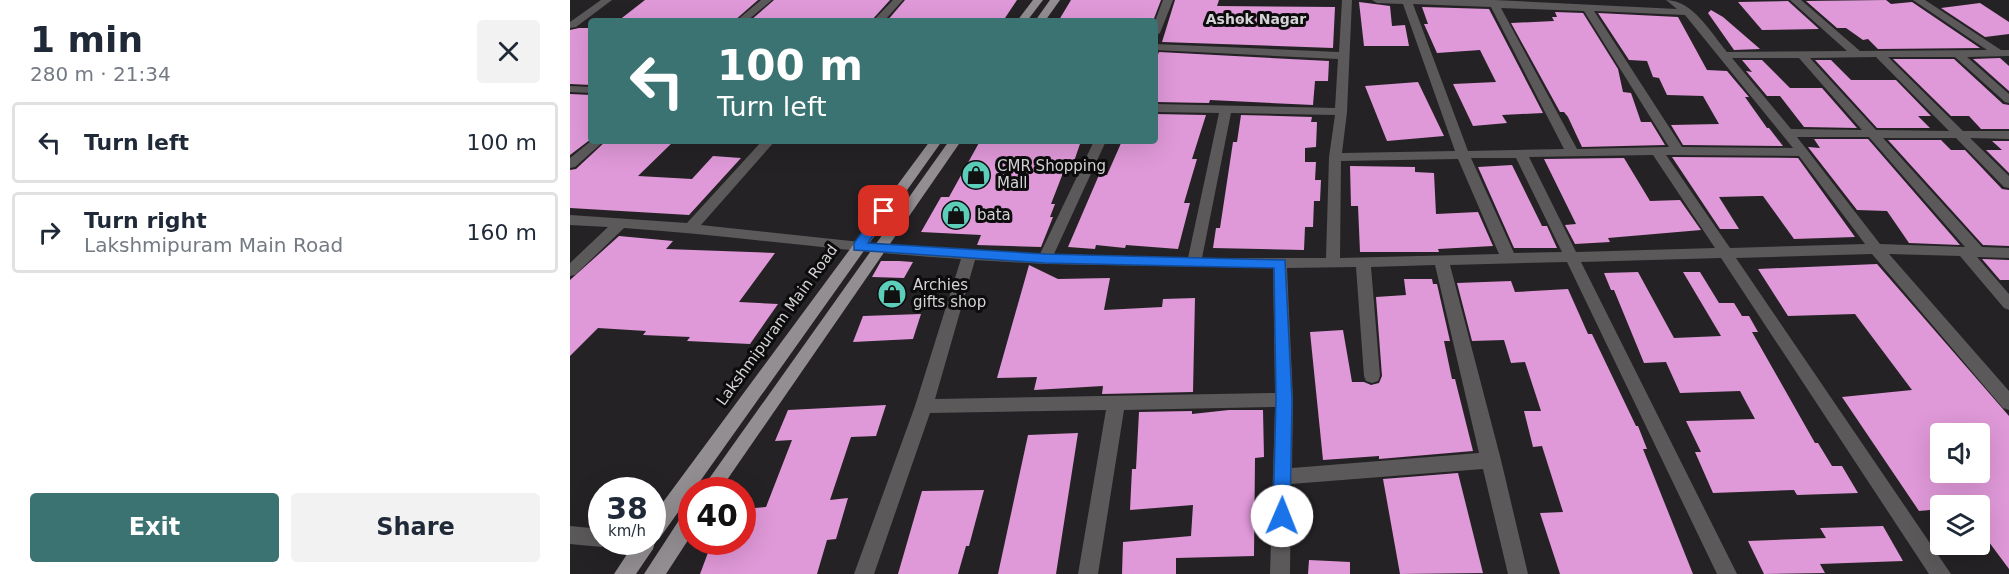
<!DOCTYPE html>
<html lang="en">
<head>
<meta charset="utf-8">
<style>
  :root { --surface:#fff; --page:#f2f2f3; --text:#1f2937; --muted:#747a83; --line:#e0e1e3; --accent:#3a7372 }
  body { margin:0; font-family:"DejaVu Sans",sans-serif; background:var(--page); color:var(--text); height:100vh; display:flex; flex-direction:column; font-size:22px; white-space:nowrap }
  * { box-sizing:border-box; margin:0 }
  p { font-size:20px; color:var(--muted) }
  .icon { flex:none; width:33px; height:33px; fill:none; stroke:currentColor; stroke-width:2; stroke-linecap:round; stroke-linejoin:round }
  .map { position:relative; flex:1; overflow:hidden }
  .drawer { display:flex; flex-direction:column; background:var(--surface); width:570px }
  .drawer>* { flex:none }
  .banner { position:absolute; left:18px; top:18px; width:570px; height:126px; border-radius:6px; box-shadow:0 6px 24px #0002; background:#3a7372; color:#fff; overflow:hidden }
  .tools { position:absolute; left:1360px; top:423px; display:grid; gap:12px }
  .tools a { display:grid; place-items:center; width:60px; height:60px; border-radius:6px; background:var(--surface); box-shadow:0 6px 24px #0002; font-size:30px }
  .speed { position:absolute; left:18px; top:477px; display:flex; gap:12px; font-size:30px; font-weight:700; text-align:center }
  .speed>* { display:grid; place-content:center; width:78px; height:78px; border-radius:50%; background:var(--surface); box-shadow:0 6px 24px #0002; line-height:1 }
  .speed small { font-size:15px; font-weight:400 }
  .speed .limit { border:9px solid #d22; background:#fff; color:#111 }
  .pin { position:absolute; display:grid; place-items:center; width:51px; height:51px; color:#fff; margin:-26px; border-radius:12px; box-shadow:0 3px 9px #0006 }
  .me { position:absolute; width:66px; margin:-33px; rotate:1deg; stroke-linejoin:round; filter:drop-shadow(0 0 4px #0008) }
  .turn { display:flex; align-items:center; gap:21px; height:126px; padding:0 30px; font-size:27px }
  .turn .icon { width:78px; height:78px; stroke-width:2.5 }
  .turn b { display:block; font-size:42px; line-height:51px }
  .round { display:grid; place-items:center; flex:none; width:63px; height:63px; border-radius:6px; background:var(--page) }
  .head { display:flex; align-items:center; justify-content:space-between; height:102px; padding:0 30px }
  h1 { font-size:36px; font-weight:800; line-height:45px }
  .cta { display:flex; gap:12px; margin-top:auto; padding:12px 30px }
  .cta a { flex:1; height:69px; border-radius:6px; background:var(--accent); color:#fff; font-size:24px; font-weight:800; line-height:69px; text-align:center }
  .cta a+a { background:var(--page); color:var(--text) }
  ul { padding:0; list-style:none }
  li { display:flex; align-items:center; gap:18px; height:81px; margin:0 12px 9px; padding:0 18px; border:3px solid var(--line); border-radius:6px }
  li div { flex:1 }
  li b { display:block; font-size:22px }
  li em { font-style:normal }
  main { display:flex; flex:1; min-height:0 }
  .map>svg:first-child { display:block }
  .building { fill:#df98d8; fill-rule:evenodd }
  .lines { fill:none; stroke-linecap:round; stroke-linejoin:round }
  .minor { fill:#5b595a; fill-rule:evenodd }
  .major { fill:#928e91; fill-rule:evenodd }
  .route { fill:#1a73e8; stroke:#114b97; stroke-width:1.5 }
  .labels { text-anchor:middle; dominant-baseline:central; stroke-width:6; stroke-linejoin:round; paint-order:stroke }
  .far-neighbourhood-label { font-size:14px; font-weight:bold; fill:#d5d3d5; stroke:#0d0c0d }
  .poi-label { font-size:15px; fill:#d5d3d5; stroke:#0d0c0d; text-anchor:start }
  .street-label { font-size:15px; fill:#d5d3d5; stroke:#0d0c0d }
</style>
</head>
<body>
<main>
<section class="drawer">
<div class="head"><div><h1>1 min</h1><p>280 m · 21:34</p></div><a class="round"><svg class="icon" aria-label="close" viewBox="0 0 24 24"><path d="M6 6l12 12M18 6L6 18"/></svg></a></div>
<ul>
<li><svg class="icon" aria-label="left" viewBox="0 0 24 24"><path d="M17 20v-9H6M10 6l-5 5 5 5"/></svg><div><b>Turn left</b></div><em>100 m</em></li>
<li><svg class="icon" aria-label="right" viewBox="0 0 24 24"><path d="M7 20v-9h11M14 6l5 5-5 5"/></svg><div><b>Turn right</b><p>Lakshmipuram Main Road</p></div><em>160 m</em></li>
</ul>
<div class="cta"><a>Exit</a><a>Share</a></div>
</section>
<div class="map">
<svg width="1439" height="574" viewBox="0 0 1439 574">
  <rect width="100%" height="100%" fill="#252225"/>
  <!-- building -->
  <g class="building">
    <path d="M75 0H188L164 21H48Z"/>
    <path d="M204 0H320L301 21H180Z"/>
    <path d="M335 0H447L433 21H317Z"/>
    <path d="M501 0H591L583 21 489 20Z"/>
    <path d="M605 0H649L647 6 765 7 763 48 592 42Z"/>
    <path d="M1316 0 1321 4 1342 2 1410 48 1308 49 1298 39 1293 40 1276 28H1267L1236 1Z"/>
    <path d="M1218 1 1249 29 1192 30 1168 2Z"/>
    <path d="M789 2 820 6 822 26 835 25 839 46H794Z"/>
    <path d="M1410 3 1439 22V34L1415 37 1371 8Z"/>
    <path d="M852 7 919 9 973 113 932 115 937 123 903 126 883 84 926 82 910 50 867 53 854 24H858Z"/>
    <path d="M1141 10 1153 17 1190 49 1164 50 1138 13Z"/>
    <path d="M985 12 1013 13 1048 69 1053 92 1061 93 1071 122H1081L1095 145 1012 147 998 117 994 112H990L941 23 984 21 982 17H987Z"/>
    <path d="M1028 13 1108 17 1137 70 1157 71 1179 97H1175L1197 128H1199L1213 146 1113 145 1101 125 1149 124 1133 96 1097 95 1089 78 1083 77 1077 61 1059 60Z"/>
    <path d="M9 28H21V85L0 84V30Z"/>
    <path d="M589 52 759 61 758 81H745L743 105 640 100 639 103 585 102V61Z"/>
    <path d="M1430 58 1439 66V91L1403 59Z"/>
    <path d="M1323 59H1384L1433 104 1439 105V129H1411L1399 116H1381Z"/>
    <path d="M1172 60H1192L1220 88H1252L1287 128 1234 127 1210 96H1197L1176 71 1182 72Z"/>
    <path d="M1245 60H1261L1281 80H1326L1361 116H1348L1360 128H1307Z"/>
    <path d="M848 82 874 136 817 141 795 86Z"/>
    <path d="M0 94 21 95V139L0 155Z"/>
    <path d="M585 114 636 115 622 159H627L614 203H620L608 249 556 245 555 248 526 245 525 249 498 247 529 175H537L552 141H585Z"/>
    <path d="M671 115 742 117 741 122H747L746 147 735 148V162H746L745 180H751L750 201H744L743 227H735L734 250 643 248 646 228H650L663 142H667Z"/>
    <path d="M1244 139H1298L1390 245 1339 243 1317 211 1287 210 1238 147 1250 148Z"/>
    <path d="M1318 140H1371L1381 150H1395L1432 189 1439 190V246L1413 245Z"/>
    <path d="M36 141H104L68 176 122 179 143 156 171 158 119 215 0 208V170L6 169Z"/>
    <path d="M410 141H511L500 173H493L481 204H485L480 217H483L471 247 407 245 411 235 351 232 371 197H379Z"/>
    <path d="M1422 141H1439V173L1416 150H1432Z"/>
    <path d="M1102 157 1228 158 1285 237 1224 239 1193 196H1188L1149 197 1169 229H1150Z"/>
    <path d="M1054 158 1080 201 1110 200 1131 230 1038 238 1040 242 1005 244 995 225 1006 224 974 159Z"/>
    <path d="M942 165 972 226H977L987 248H944L908 167Z"/>
    <path d="M780 166 845 167V172L864 173 866 214 908 212 923 246 868 249 869 252H790L788 206H781Z"/>
    <path d="M49 236 103 241 96 249 205 253 169 302 208 304 180 344 117 341 120 337 73 335 76 331 28 328 0 356V280Z"/>
    <path d="M1412 259 1439 260V280H1430Z"/>
    <path d="M311 261H329L343 262 334 278 302 277Z"/>
    <path d="M1307 264 1439 416V569L1410 530V506H1371V509L1349 511 1272 397 1342 390 1285 314 1218 316 1188 269ZM1402 427 1410 434V474L1371 476V430Z"/>
    <path d="M459 265 488 279 540 278 534 310 592 307 593 299 625 298 623 392 532 394 533 386 464 390 467 377 427 378Z"/>
    <path d="M1068 272 1104 338 1151 336 1113 272H1130L1149 303H1164L1172 316H1179L1188 332H1182L1245 443H1248L1262 466H1272L1288 493 1227 495 1224 490 1143 493 1125 452H1131L1116 421 1185 419 1170 391 1110 393 1096 362 1074 363 1044 290H1041L1034 273Z"/>
    <path d="M834 279H862L863 284H867L880 341H874L882 379H885L903 451 809 459V456L753 460 740 332 773 330 782 382H794L801 385 809 383 812 376 806 297 836 295Z"/>
    <path d="M941 281 945 292 998 289 1018 334H1022L1066 426H1068L1077 449H1073L1123 574H990L970 513 993 512 972 446 963 447 954 411H971L955 362 941 363 934 340 902 341 887 283Z"/>
    <path d="M351 314 343 339 283 342 293 316Z"/>
    <path d="M316 405 306 436 281 437 260 500 278 498 266 539 257 540 247 574H130L142 542H172V509L196 507 222 440 205 441 218 410Z"/>
    <path d="M659 410H693L694 457 685 458 684 556 606 558V574H552L553 542 621 536 623 505 560 510 562 469H566L569 412 622 411V414Z"/>
    <path d="M508 433 486 574H428L458 435Z"/>
    <path d="M888 473 913 573 830 574 813 479Z"/>
    <path d="M414 490 399 546H396L388 574H328L352 491Z"/>
    <path d="M1313 526 1333 561 1250 564 1255 573 1194 574 1178 541 1256 538 1250 528Z"/>
    <path d="M739 560 780 562V574H738Z"/>
  </g>
  <g class="lines">
    <!-- minor -->
    <g class="minor">
      <path d="M31 0H42L6 27 0 28V22Z"/>
      <path d="M191 0H202L177 21H166Z"/>
      <path d="M323 0H333L314 21H303Z"/>
      <path d="M593 0H603L590 33 585 36V21Z"/>
      <path d="M772 0H782L777 112 772 153 885 151 833 4 807 3 802 0H924L1107 9 1096 0C1123 0 1141 33 1157 52L1277 51 1220 0H1231L1290 51 1417 50 1343 0H1355L1431 50H1439V56L1397 57 1439 94V103L1435 102 1385 57H1318L1393 131H1439V139L1400 138 1439 176V188L1434 187 1386 138H1313L1412 247 1439 248V258L1407 257 1439 294V310L1434 308 1390 256 1319 254 1439 391V410L1433 408 1302 254 1166 258 1381 574H1359L1151 258 1011 262 1167 574H1147L997 262 880 265 931 460 958 574H938L913 469 721 484 720 574H700L705 407 554 410 528 574H508L536 410 360 413 304 574H284L345 406 391 259C278 252 167 236 54 228L5 275 0 276V263L38 227 0 225V215L117 223 192 141H205L131 225 309 244 470 254 524 141H536L484 254 618 258 649 113 585 112V104L765 108 768 59 585 50V44L769 52ZM843 4 921 7 994 149 898 151ZM931 8 1014 11 1099 147 1007 149ZM1024 11 1115 15 1223 148 1112 147ZM1306 57 1379 131 1306 130 1240 58ZM1162 58H1229L1292 130 1221 129ZM661 113 765 115 759 157 756 258H632ZM1227 137H1299L1395 247 1310 244ZM1083 155 1145 248 1006 252 959 157ZM1096 155 1229 156 1295 244 1160 248ZM901 158H946L992 252 944 253ZM888 159 929 254 770 258 771 161ZM405 260 475 264 703 268 705 393 365 399ZM865 265 909 453 722 468 723 400 717 268 786 267 794 376 796 381 802 383 808 381 810 376 801 267Z"/>
      <path d="M0 86 21 87V93L0 92Z"/>
      <path d="M21 141H34L5 167 0 168V158Z"/>
      <path d="M0 526 32 529V542H40L32 547 0 544Z"/>
      <path d="M82 538 85 543 82 550 75 552 59 549 56 542H82Z"/>
    </g>
    <!-- major -->
    <g class="major">
      <path d="M463 0H473L457 21H447Z"/>
      <path d="M480 0H490L475 21H465Z"/>
      <path d="M360 141H372L89 539 85 541 83 549 66 574H44L65 542H82V517Z"/>
      <path d="M379 141H391L150 490H131Z"/>
      <path d="M122 508V534L96 574H74L115 511Z"/>
    </g>
  </g>
  <!-- route -->
  <path class="route" d="M314 207 320 211 298 243 475 254 715 260 722 400 720 516 718 521 712 524 706 521 703 516 706 400 704 268 475 263 284 250V243L310 208Z"/>
  <!-- icons -->
  <defs>
    <g id="shop-disc" transform="scale(1.5)"><circle r="9.5" fill="#5cceba" stroke="#0d0c0d"/><path d="M-5-2.5h2.3a2.7 3.5 0 0 1 5.4 0H5L5.5 6h-11ZM-1.5-2.5h3a1.5 2.3 0 0 0-3 0Z" fill="#111"/></g>
  </defs>
  <g fill-rule="evenodd">
    <use href="#shop-disc" x="406" y="175"/>
    <use href="#shop-disc" x="386" y="215"/>
    <use href="#shop-disc" x="322" y="294"/>
  </g>
  <g class="labels">
    <!-- far-neighbourhood labels -->
    <g class="far-neighbourhood-label">
      <text x="686" y="19">Ashok Nagar</text>
    </g>
    <!-- poi labels -->
    <g class="poi-label">
      <text x="427" y="166">CMR Shopping<tspan x="427" dy="17">Mall</tspan></text>
      <text x="407" y="215">bata</text>
      <text x="343" y="285">Archies<tspan x="343" dy="17">gifts shop</tspan></text>
    </g>
    <!-- street labels -->
    <g class="street-label">
      <text transform="translate(207 325) rotate(-54)">Lakshmipuram Main Road</text>
    </g>
  </g>
</svg>
<div class="tools">
<a><svg class="icon" aria-label="sound" viewBox="0 0 24 24"><path d="M4 9h4l5-4v14l-5-4H4zM17 9q2 3 0 6"/></svg></a>
<a><svg class="icon" aria-label="layers" viewBox="0 0 24 24"><path d="M12 4l9 5-9 5-9-5zM3 14l9 5 9-5"/></svg></a>
</div>
<div class="speed"><div>38<small>km/h</small></div><div class="limit">40</div></div>
<div class="pin" style="left:314px;top:211px;background:#d93025"><svg class="icon" aria-label="arrive" viewBox="0 0 24 24"><path d="M6 21V4h12l-3 4 3 4H6"/></svg></div>
<svg class="me" style="left:712px;top:516px" viewBox="-20 -20 40 40"><circle r="19" fill="#fff"/><path d="M0-13L10 11 0 6-10 11z" fill="#1a73e8"/></svg>
<div class="banner">
<div class="turn"><svg class="icon" aria-label="left" viewBox="0 0 24 24"><path d="M17 20v-9H6M10 6l-5 5 5 5"/></svg><div><b>100 m</b>Turn left</div></div>
</div>
</div>
</main>
</body>
</html>
